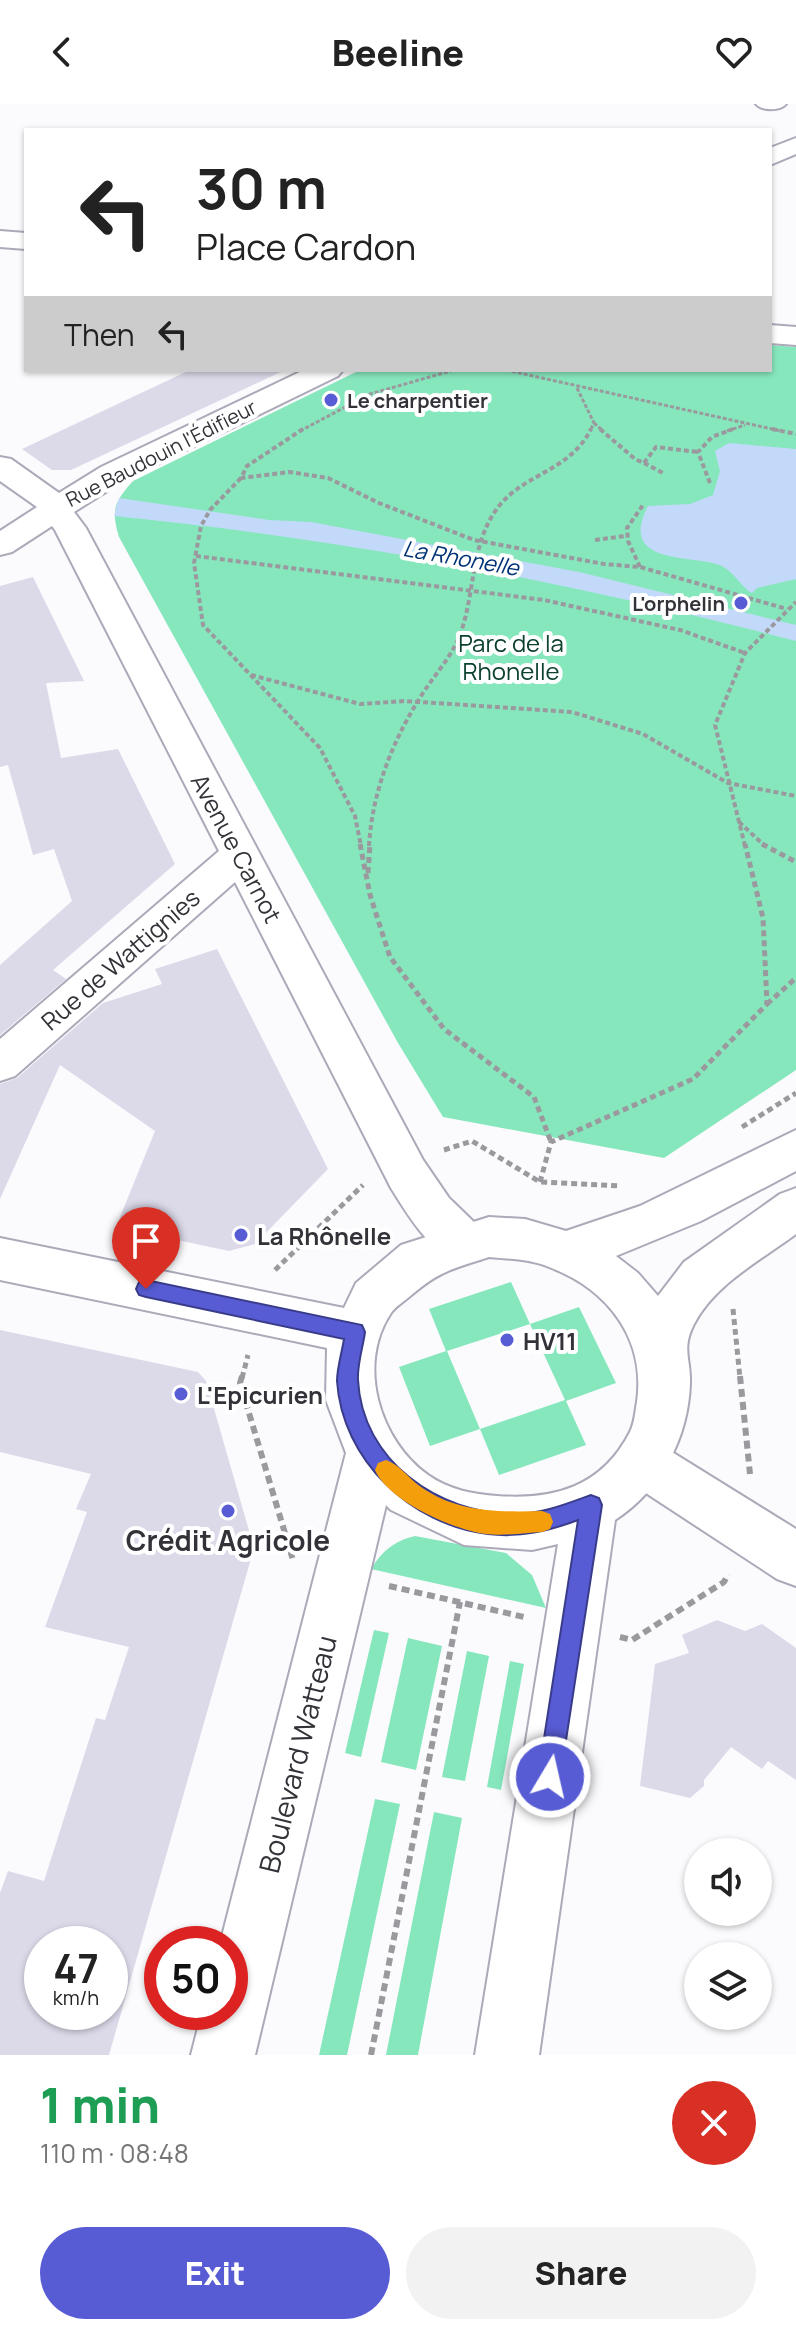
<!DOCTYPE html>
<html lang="en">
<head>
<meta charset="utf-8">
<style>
  :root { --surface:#fff; --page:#f2f2f2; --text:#222; --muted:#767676; --accent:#585cd4 }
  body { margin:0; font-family:Manrope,sans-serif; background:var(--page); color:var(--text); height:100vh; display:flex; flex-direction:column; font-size:30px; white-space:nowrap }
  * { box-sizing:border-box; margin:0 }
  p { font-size:26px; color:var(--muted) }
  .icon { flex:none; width:44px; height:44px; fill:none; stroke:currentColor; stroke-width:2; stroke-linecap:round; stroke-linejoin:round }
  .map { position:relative; height:1951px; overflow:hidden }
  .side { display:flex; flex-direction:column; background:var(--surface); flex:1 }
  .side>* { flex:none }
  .guide { position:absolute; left:24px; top:24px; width:748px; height:244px; border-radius:0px; box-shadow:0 2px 6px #0004; background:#fff; color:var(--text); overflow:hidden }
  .fabs { position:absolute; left:684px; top:1734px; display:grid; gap:16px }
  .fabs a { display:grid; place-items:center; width:88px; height:88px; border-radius:50%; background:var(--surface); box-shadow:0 2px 6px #0004; font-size:40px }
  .speed { position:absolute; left:24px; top:1822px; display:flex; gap:16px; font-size:40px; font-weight:700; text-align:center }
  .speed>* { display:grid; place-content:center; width:104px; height:104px; border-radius:50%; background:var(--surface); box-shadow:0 2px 6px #0004; line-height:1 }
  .speed small { font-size:20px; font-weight:400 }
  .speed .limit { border:12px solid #d22; background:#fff; color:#111 }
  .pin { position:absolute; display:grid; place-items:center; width:68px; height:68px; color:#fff; margin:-82px -34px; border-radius:50% 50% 50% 0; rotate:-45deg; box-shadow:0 0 8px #0007 }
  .pin .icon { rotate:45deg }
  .me { position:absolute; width:88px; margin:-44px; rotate:9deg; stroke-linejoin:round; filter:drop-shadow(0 0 6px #0008) }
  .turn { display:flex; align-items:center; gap:28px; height:168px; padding:0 40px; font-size:36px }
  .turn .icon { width:104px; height:104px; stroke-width:2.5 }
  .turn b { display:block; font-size:56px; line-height:68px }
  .then { display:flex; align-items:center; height:76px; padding:0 40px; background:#0003; gap:16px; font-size:30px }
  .round { display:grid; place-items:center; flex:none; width:84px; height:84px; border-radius:42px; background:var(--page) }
  .head { display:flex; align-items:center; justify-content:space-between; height:136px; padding:0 40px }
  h1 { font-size:48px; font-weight:800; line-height:60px; color:#1e9e55 }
  .primary-button { display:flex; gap:16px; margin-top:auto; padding:16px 40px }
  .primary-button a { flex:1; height:92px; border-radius:48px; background:var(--accent); color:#fff; font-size:32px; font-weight:800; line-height:92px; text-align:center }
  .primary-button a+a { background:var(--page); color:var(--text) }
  header { display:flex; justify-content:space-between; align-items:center; height:104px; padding:0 40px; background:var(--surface); font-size:36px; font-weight:800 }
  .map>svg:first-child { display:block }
  .green { fill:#86e7bd; fill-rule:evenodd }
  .water { fill:#c3d9f9 }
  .building { fill:#dcd9e9; fill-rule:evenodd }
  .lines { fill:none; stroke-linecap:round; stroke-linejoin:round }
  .lane-casing { stroke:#aca9b8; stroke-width:4 }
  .street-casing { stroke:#aca9b8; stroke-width:4 }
  .secondary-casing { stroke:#aca9b8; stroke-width:4 }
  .path-far3 { stroke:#9a999e; stroke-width:3; stroke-dasharray:4 2; stroke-linecap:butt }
  .path-far2 { stroke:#9a999e; stroke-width:4; stroke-dasharray:5 3; stroke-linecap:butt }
  .path-far1 { stroke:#9a999e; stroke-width:5; stroke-dasharray:6 4; stroke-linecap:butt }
  .path { stroke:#9a999e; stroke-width:6; stroke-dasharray:8 5; stroke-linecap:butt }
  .lane { fill:#fff; fill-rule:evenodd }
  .street { fill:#fff; fill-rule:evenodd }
  .secondary { fill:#fff; fill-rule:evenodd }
  .route { fill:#585cd4; stroke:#393c8a; stroke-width:2 }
  .slow { fill:#f59e0b }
  .poi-dot { fill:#585cd4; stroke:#fff; stroke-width:3 }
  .labels { text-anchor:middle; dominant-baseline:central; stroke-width:8; stroke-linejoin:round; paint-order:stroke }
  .far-poi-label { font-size:20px; font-weight:bold; fill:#333238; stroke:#fff; text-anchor:start }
  .far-street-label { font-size:20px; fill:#333238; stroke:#fff }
  .far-water-label { font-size:22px; font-style:italic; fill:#013276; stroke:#fff }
  .park-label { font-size:24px; fill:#0c412e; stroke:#fff }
  .street-label { font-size:24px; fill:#333238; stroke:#fff }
  .poi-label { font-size:24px; font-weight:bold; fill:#333238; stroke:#fff; text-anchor:start }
  .near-poi-label { font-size:28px; font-weight:bold; fill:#333238; stroke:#fff }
  .near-street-label { font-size:28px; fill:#333238; stroke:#fff }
</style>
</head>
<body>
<header><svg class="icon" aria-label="back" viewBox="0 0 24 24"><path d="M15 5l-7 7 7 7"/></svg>Beeline<svg class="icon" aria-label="heart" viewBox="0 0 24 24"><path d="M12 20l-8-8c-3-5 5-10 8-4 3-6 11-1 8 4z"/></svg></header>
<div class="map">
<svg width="796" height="1951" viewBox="0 0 796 1951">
  <rect width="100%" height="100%" fill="#fbfbfe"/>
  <!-- green -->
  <g class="green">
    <path d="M770 241 796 243V966L664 1054 443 1013 398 939 119 433C111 406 114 398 133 377L360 266H770Z"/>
    <path d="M511 1178 530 1220 579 1203 616 1279 566 1297 586 1341 499 1371 480 1325 430 1342 399 1263 446 1247 429 1205ZM530 1220 565 1296 480 1325 447 1247Z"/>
    <path d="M415 1432 506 1449 532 1471 546 1504 371 1465C382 1447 394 1437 415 1432Z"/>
    <path d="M374 1526 389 1529 361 1653 345 1649Z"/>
    <path d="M408 1534 442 1542 416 1666 381 1658Z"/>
    <path d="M467 1547 489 1552 465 1677 442 1673Z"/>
    <path d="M510 1557 524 1560 501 1686 487 1683Z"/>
    <path d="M375 1695 400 1700 347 1951H319Z"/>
    <path d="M434 1708 462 1714 418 1951H386Z"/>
  </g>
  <!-- water -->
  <g class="water">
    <path d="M729 339 796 345V475L757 484 752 489C743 485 734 468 722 462 696 450 616 463 648 402L690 400 713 391 720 367 715 347Z"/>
    <path d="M119 394 269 416 311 418 579 468 796 521V537C572 478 344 435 114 412Z"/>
  </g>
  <!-- building -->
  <g class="building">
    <path d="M190 266H285L71 366H52L22 345Z"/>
    <path d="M33 473 84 577 46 579 61 654 118 645 175 760 53 866 66 875 0 931V861L72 797 54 745 33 751 8 661 0 663V482Z"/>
    <path d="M217 845 328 1065 255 1140 229 1147 116 1123 155 1027 60 961 0 1095V980L17 974 103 899 162 880 155 865Z"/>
    <path d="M0 1226 198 1268 206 1277 254 1444 109 1951H0V1789L8 1767 44 1777 96 1614 105 1616 129 1543 45 1523 87 1408 76 1405 91 1370 0 1348ZM42 1840H110V1908H42Z"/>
    <path d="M717 1516 745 1527 762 1520 796 1544V1676L768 1657 762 1665 731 1643 704 1676V1682L690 1694 640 1682 655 1560 689 1549 682 1531Z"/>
  </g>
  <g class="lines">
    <!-- lane casing -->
    <g class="lane-casing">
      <path id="lane" d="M756 0H786C780 7 762 7 756 0Z"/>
    </g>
    <!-- street casing -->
    <g class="street-casing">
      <g id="street">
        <path d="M796 34V50L770 61V44Z"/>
        <path d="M0 127 26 129V145L0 143Z"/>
        <path d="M770 221 796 223V241L770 239Z"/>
        <path d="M304 266H343L338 272 123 377 74 408 86 424 423 1056 449 1094 479 1123 486 1137 479 1151C473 1153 466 1157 460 1157 433 1154 404 1105 391 1084L235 778 15 972 0 977V935L219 747 55 426 52 422 12 448 0 451V427L37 403 0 377V353L11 355 59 389 101 363Z"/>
        <path d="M641 1333 659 1340 796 1425V1482L777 1475 623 1374 615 1357 623 1340Z"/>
      </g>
    </g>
    <!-- secondary casing -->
    <g class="secondary-casing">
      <path id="secondary" d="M796 1026V1067L701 1117 616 1152 638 1169 658 1192 684 1158 780 1090 796 1084V1130C761 1156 715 1180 694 1220 681 1245 691 1255 690 1280 688 1334 661 1386 615 1416L539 1951H475L558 1440 532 1446 464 1441 391 1406 386 1401 255 1951H191L202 1908H230V1840H220L346 1349 326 1296 327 1244 0 1176V1134L344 1204 356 1179 401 1141 489 1113 525 1115 566 1127 640 1102ZM489 1153C509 1155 530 1155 549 1163 608 1185 646 1235 637 1298 635 1308 635 1318 630 1328 602 1383 554 1396 497 1392 473 1390 449 1386 428 1371 380 1337 356 1261 391 1209 395 1203 403 1198 409 1193 439 1167 452 1165 489 1153Z"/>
    </g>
    <!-- path-far3 -->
    <g class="path-far3">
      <path d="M506 266 781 327"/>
      <path d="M577 284 594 319 590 327"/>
      <path d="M594 319 603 327"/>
      <path d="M300 327 370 290 454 266"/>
      <path d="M727 327 745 321"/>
    </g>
    <!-- path-far2 -->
    <g class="path-far2">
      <path d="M303 325 247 362 241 374 290 368 328 374 379 399 474 436 604 460 640 463 787 505"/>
      <path d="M600 325 635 355 644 359 656 343 698 348"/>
      <path d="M772 325 796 330"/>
      <path d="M644 359 663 369"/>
      <path d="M241 374 210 406 201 422 194 459 203 521 320 644 355 712 361 742"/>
      <path d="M710 379 698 348 712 333 733 325"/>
      <path d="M595 436 625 432"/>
      <path d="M196 452 544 496 680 526 745 549"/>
      <path d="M640 463 628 437 627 424 643 401"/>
      <path d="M251 571 360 600 405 597 572 608 643 630 728 679 796 692"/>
      <path d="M739 718 765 742"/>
      <path d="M369 742C372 688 393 635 423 589 436 569 453 551 461 528 475 488 471 441 496 406 522 369 569 369 591 325"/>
      <path d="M745 742 715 621 745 549 796 498"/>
    </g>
    <!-- path-far1 -->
    <g class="path-far1">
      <path d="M360 740 370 791 390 853 444 925 534 993 551 1038"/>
      <path d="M762 740 796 758"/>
      <path d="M368 769 370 740"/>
      <path d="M767 900 796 874"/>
      <path d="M742 1023 796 989"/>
      <path d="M444 1046 472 1037 540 1078 621 1082"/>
      <path d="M540 1078 551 1038 693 975 767 900 763 814 745 740"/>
      <path d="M275 1166 363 1081"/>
      <path d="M733 1205 740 1274"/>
      <path d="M242 1274 248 1251"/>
    </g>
    <!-- path -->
    <g class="path">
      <path d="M242 1272 240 1279 293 1456"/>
      <path d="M740 1272 750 1370"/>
      <path d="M389 1482 524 1513"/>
      <path d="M620 1533 632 1536 724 1478 728 1470"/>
      <path d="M371 1951 460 1498"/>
    </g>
    <!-- lane -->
    <use href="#lane" class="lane"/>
    <!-- street -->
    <use href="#street" class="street"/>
    <!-- secondary -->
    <use href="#secondary" class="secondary"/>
  </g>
  <!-- route -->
  <path class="route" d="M146 1176 362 1221 365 1228C363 1243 357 1261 358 1276 362 1357 439 1410 514 1410 542 1410 566 1400 591 1391L599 1394 602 1401 559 1682 550 1685 541 1682 538 1673 578 1416C549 1427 520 1434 488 1430 411 1421 342 1356 337 1277 337 1264 342 1248 344 1235L146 1193 139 1191 136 1185 139 1178Z"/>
  <!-- slow -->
  <path class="slow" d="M386 1356C400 1361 408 1374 421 1383 458 1409 499 1408 542 1407L550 1410 553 1418 550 1425 542 1428C524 1429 504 1432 486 1430 454 1426 388 1397 375 1366L378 1359Z"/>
  <!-- markers -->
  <g class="poi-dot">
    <circle cx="331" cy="296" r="8"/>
    <circle cx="741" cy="499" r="8"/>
    <circle cx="241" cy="1131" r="8"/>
    <circle cx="507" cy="1236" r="8"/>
    <circle cx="181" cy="1290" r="8"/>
    <circle cx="228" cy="1407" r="8"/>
  </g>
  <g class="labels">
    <!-- far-poi labels -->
    <g class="far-poi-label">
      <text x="347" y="296">Le charpentier</text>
      <text x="725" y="499" text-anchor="end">L'orphelin</text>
    </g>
    <!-- far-street labels -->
    <g class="far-street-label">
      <text transform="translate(161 349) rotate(-27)">Rue Baudouin l'Édifieur</text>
    </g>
    <!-- far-water labels -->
    <g class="far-water-label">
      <text transform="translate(461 454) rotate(10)">La Rhonelle</text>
    </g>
    <!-- park labels -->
    <g class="park-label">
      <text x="511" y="538">Parc de la<tspan x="511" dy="28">Rhonelle</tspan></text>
    </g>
    <!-- street labels -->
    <g class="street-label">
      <text transform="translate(237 744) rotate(62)">Avenue Carnot</text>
      <text transform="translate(120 855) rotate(-41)">Rue de Wattignies</text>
    </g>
    <!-- poi labels -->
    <g class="poi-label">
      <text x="257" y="1131">La Rhônelle</text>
      <text x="523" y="1236">HV11</text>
      <text x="197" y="1290">L'Epicurien</text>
    </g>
    <!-- near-poi labels -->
    <g class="near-poi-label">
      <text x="228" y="1436">Crédit Agricole</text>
    </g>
    <!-- near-street labels -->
    <g class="near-street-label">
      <text transform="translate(297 1650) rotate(-76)">Boulevard Watteau</text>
    </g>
  </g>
</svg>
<div class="fabs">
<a><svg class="icon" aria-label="sound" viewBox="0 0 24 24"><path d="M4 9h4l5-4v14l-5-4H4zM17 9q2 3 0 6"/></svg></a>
<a><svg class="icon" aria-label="layers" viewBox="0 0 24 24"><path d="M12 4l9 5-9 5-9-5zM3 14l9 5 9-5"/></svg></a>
</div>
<div class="speed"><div>47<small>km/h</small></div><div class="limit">50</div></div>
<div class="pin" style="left:146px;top:1185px;background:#d93025"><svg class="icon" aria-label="arrive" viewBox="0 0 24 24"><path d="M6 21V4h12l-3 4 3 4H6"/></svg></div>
<svg class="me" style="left:550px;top:1673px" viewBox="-20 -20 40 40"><circle r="17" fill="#585cd4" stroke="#fff" stroke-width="3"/><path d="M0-11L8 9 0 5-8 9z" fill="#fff"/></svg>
<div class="guide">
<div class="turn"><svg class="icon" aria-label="left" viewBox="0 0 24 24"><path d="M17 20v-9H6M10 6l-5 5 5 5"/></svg><div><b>30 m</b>Place Cardon</div></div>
<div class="then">Then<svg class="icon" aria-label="left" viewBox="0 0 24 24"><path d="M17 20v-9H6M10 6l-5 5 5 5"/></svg></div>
</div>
</div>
<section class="side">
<div class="head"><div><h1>1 min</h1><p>110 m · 08:48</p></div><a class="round" style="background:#d93025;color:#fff"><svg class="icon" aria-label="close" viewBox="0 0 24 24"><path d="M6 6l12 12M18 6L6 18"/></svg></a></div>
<div class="primary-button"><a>Exit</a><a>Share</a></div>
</section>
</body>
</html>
